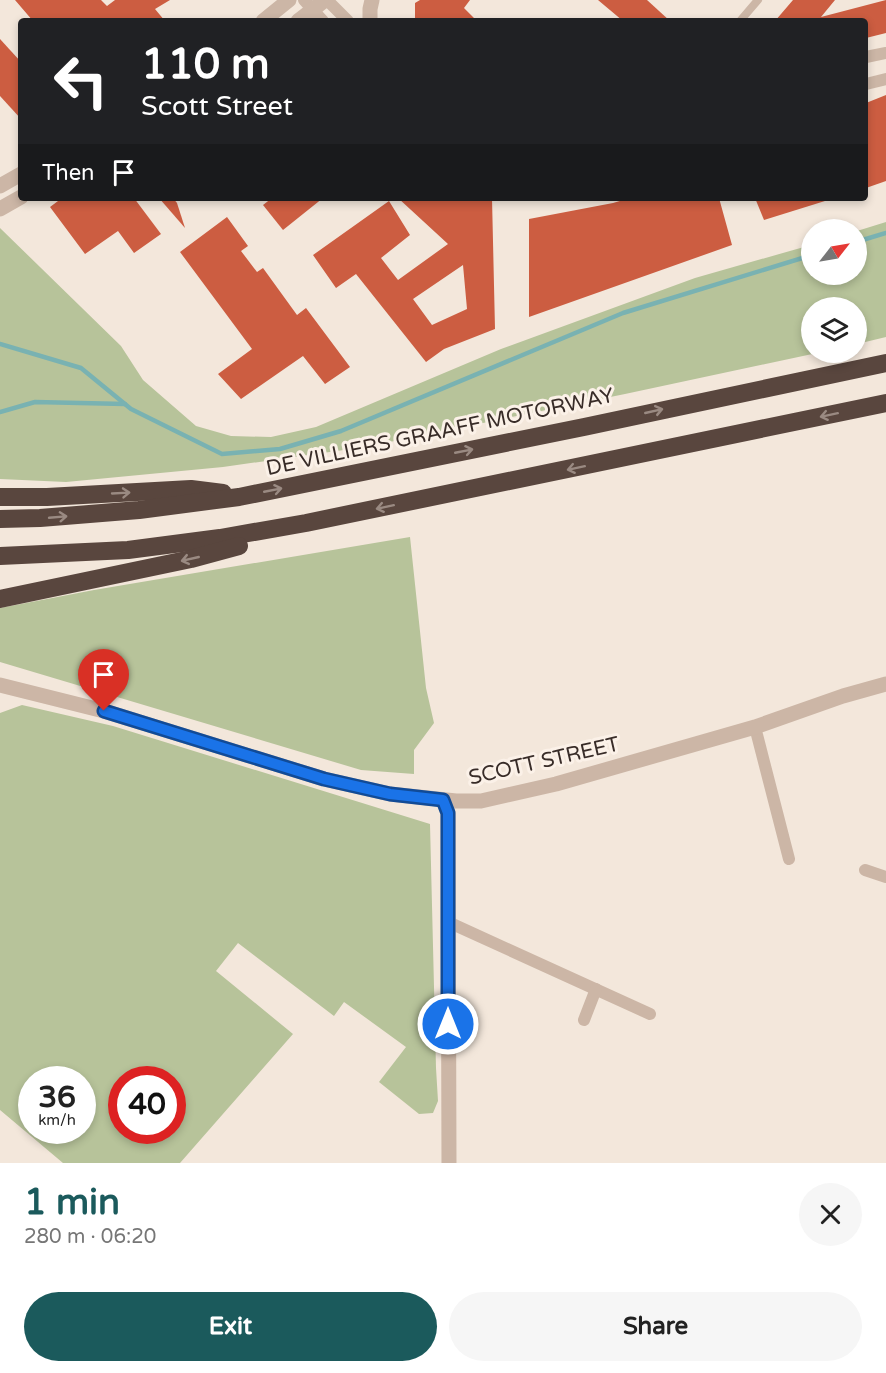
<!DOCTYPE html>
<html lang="en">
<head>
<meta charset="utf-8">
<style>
  :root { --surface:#fff; --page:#f6f6f6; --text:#222; --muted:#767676; --accent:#1b5a5c }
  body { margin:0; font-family:"Varela Round",sans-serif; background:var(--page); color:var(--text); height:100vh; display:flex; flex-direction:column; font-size:22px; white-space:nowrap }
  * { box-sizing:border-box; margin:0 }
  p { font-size:20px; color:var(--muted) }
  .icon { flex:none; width:33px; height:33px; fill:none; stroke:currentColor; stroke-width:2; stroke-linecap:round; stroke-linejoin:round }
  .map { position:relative; height:1163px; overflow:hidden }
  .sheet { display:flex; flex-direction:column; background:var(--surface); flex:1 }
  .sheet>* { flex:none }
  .hud { position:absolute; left:18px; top:18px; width:850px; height:183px; border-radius:6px; box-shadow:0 3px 9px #0003; background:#202124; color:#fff; overflow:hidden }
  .needle { width:39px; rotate:59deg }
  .tools { position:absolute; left:801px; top:219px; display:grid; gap:12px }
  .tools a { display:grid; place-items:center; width:66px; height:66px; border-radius:50%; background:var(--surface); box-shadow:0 3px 9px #0003; font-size:30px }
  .speed { position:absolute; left:18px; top:1066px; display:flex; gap:12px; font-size:30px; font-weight:700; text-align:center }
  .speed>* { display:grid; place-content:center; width:78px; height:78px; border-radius:50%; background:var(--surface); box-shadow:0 3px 9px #0003; line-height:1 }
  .speed small { font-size:15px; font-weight:400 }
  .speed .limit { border:9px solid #d22; background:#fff; color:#111 }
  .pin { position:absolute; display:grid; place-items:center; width:51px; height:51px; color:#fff; margin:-62px -26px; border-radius:50% 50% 50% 0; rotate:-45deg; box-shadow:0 0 6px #0007 }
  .pin .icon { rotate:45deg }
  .me { position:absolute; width:66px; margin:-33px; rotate:0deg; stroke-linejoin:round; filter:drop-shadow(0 0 4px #0008) }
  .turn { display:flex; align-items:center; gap:21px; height:126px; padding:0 24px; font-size:27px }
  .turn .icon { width:78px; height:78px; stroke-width:2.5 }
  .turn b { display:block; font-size:42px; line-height:51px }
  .then { display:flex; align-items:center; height:57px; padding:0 24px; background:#0003; gap:12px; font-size:22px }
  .round { display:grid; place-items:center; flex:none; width:63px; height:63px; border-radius:32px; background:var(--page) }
  .overview { display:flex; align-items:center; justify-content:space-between; height:102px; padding:0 24px }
  h1 { font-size:36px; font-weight:700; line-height:45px; color:var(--accent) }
  .action { display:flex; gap:12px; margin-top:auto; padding:12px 24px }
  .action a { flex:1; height:69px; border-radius:36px; background:var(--accent); color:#fff; font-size:24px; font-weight:700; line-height:69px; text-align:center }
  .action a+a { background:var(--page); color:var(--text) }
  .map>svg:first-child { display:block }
  .green { fill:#b7c39a; fill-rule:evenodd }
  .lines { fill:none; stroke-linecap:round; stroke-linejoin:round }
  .stream { stroke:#79b2b2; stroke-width:4.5 }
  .building { fill:#cc5d41; fill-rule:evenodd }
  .pedestrian { stroke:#ccb6a6; stroke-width:8 }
  .minor { stroke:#ccb6a6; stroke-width:12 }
  .tertiary { stroke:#ccb6a6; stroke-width:15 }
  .motorway { stroke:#59463e; stroke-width:18 }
  .oneway { stroke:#9a8a82 }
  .route-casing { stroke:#114b97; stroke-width:15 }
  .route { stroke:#1a73e8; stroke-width:10 }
  .labels { text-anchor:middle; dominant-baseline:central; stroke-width:6; stroke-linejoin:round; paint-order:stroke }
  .street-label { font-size:21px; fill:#382c28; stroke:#fbf1e8 }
</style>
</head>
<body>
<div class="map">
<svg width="886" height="1163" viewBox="0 0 886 1163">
  <rect width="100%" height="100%" fill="#f3e7db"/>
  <!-- green -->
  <g class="green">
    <path d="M886 222V337L857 344 856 308H812V352L817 353 625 394 365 447 223 467 66 482 0 479V228L121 346 143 380 196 426 231 436 271 437 316 427 501 349 695 278 811 245 812 274H856L857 231Z"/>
    <path d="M410 537 426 688 434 723 414 750V774L361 770 0 662V608L94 590Z"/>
    <path d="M22 705 113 726 430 824 436 1068 438 1101 433 1113 419 1114 379 1082 406 1047 344 1002 334 1016 238 943 216 971 293 1034 180 1163H63L0 1110V713ZM32 1080H82V1131H32ZM122 1080H172V1131H122Z"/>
  </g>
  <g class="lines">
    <!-- stream -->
    <g class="stream">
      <path d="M856 242 886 233"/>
      <path d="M0 344 81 368 131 409 222 454 280 449 341 431 623 313 812 255"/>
      <path d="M0 412 35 402 125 404"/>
    </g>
  </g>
  <!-- building -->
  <g class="building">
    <path d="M15 0H101L107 6 115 0H170L155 9 165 21H33Z"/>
    <path d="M420 0H470L464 8 477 21H415V3Z"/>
    <path d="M598 0H647L670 21H623Z"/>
    <path d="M793 0H835L821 17 886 0V33L866 38V21H775Z"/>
    <path d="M0 39 21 62V119L0 96Z"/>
    <path d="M886 95V181L866 188V103Z"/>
    <path d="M62 198H134L161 234 134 253 118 231 85 254 50 207Z"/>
    <path d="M159 198H173L177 203 185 228Z"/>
    <path d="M272 198H323L283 230 263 205Z"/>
    <path d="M398 198H492L495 329 444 349 426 362 356 274 336 288 313 255 389 201 410 235 381 258 398 280 448 244ZM463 265 467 309 432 325 413 299Z"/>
    <path d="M630 198H719L732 245 529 317V219L613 203Z"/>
    <path d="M755 198H825V201L764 220Z"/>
    <path d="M227 217 248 246 241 251 257 272 263 268 297 315 306 308 350 367 325 384 303 356 241 399 218 374 252 349 180 252Z"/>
  </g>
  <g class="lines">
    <!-- pedestrian -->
    <path class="pedestrian" d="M740 21 758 0"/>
    <!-- minor -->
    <g class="minor">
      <path d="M304 0 323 21"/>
      <path d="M327 0 348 21"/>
      <path d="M866 57 886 53"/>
      <path d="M866 84 886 79"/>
      <path d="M755 727 789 859"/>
      <path d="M865 870 886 877"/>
      <path d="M448 922 650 1014"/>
      <path d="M584 1020 596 989"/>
    </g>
    <!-- tertiary -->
    <g class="tertiary">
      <path d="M263 21 289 0"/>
      <path d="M298 21 325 0"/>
      <path d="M370 21V9L372 0"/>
      <path d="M0 186 21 174"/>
      <path d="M0 209 21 197"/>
      <path d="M0 685 104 711 324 779 390 794 456 801H481L556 784 755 727 843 696 886 684"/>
      <path d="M443 800 448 813 449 1163"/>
    </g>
    <!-- motorway -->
    <g class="motorway">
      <path d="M0 497H47L191 489 223 493"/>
      <path d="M0 519 40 518 139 510 239 497 584 427 886 363"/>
      <path d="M0 556 128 550 220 538 306 523 886 403"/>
      <path d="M0 599 191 559 239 546"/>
    </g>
  </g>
  <!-- one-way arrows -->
  <defs><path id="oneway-shaft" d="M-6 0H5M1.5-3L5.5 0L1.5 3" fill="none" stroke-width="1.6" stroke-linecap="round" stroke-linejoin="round" transform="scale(1.5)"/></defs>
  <g class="oneway">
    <use href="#oneway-shaft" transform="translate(654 411) rotate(-13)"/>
    <use href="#oneway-shaft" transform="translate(829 415) rotate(168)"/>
    <use href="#oneway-shaft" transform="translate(464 451) rotate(-11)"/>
    <use href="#oneway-shaft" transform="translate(576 468) rotate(168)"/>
    <use href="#oneway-shaft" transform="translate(273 490) rotate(-11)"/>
    <use href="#oneway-shaft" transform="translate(121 493) rotate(-3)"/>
    <use href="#oneway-shaft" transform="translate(385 507) rotate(168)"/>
    <use href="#oneway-shaft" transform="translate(58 517) rotate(-5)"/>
    <use href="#oneway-shaft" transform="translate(190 559) rotate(167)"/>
  </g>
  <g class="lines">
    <!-- route casing -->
    <g class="route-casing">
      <path id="route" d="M104 711 324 779 390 794 443 800 448 813V1024"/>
    </g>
    <!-- route -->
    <use href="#route" class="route"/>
  </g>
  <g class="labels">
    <!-- street labels -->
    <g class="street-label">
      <text transform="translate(440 432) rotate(-12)">DE VILLIERS GRAAFF MOTORWAY</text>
      <text transform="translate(544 761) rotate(-13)">SCOTT STREET</text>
    </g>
  </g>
</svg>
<div class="tools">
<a><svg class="needle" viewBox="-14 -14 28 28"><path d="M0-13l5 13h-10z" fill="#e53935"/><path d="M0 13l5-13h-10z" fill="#767676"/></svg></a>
<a><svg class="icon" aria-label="layers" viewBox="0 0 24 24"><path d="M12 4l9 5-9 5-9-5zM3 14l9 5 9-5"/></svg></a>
</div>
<div class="speed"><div>36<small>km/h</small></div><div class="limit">40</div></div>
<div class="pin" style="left:104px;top:711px;background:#d93025"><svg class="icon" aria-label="arrive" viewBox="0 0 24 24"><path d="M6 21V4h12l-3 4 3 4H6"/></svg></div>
<svg class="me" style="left:448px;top:1024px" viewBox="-20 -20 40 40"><circle r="17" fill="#1a73e8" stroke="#fff" stroke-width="3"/><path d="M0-11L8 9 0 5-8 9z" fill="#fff"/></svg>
<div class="hud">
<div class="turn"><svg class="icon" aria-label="left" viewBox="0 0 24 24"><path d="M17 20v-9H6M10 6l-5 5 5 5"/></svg><div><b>110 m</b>Scott Street</div></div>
<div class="then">Then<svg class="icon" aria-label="arrive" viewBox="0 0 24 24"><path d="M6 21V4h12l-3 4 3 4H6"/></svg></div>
</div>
</div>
<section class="sheet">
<div class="overview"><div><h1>1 min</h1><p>280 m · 06:20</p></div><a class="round"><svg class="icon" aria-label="close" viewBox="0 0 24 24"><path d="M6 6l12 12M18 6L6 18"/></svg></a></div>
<div class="action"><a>Exit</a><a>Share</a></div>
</section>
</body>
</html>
